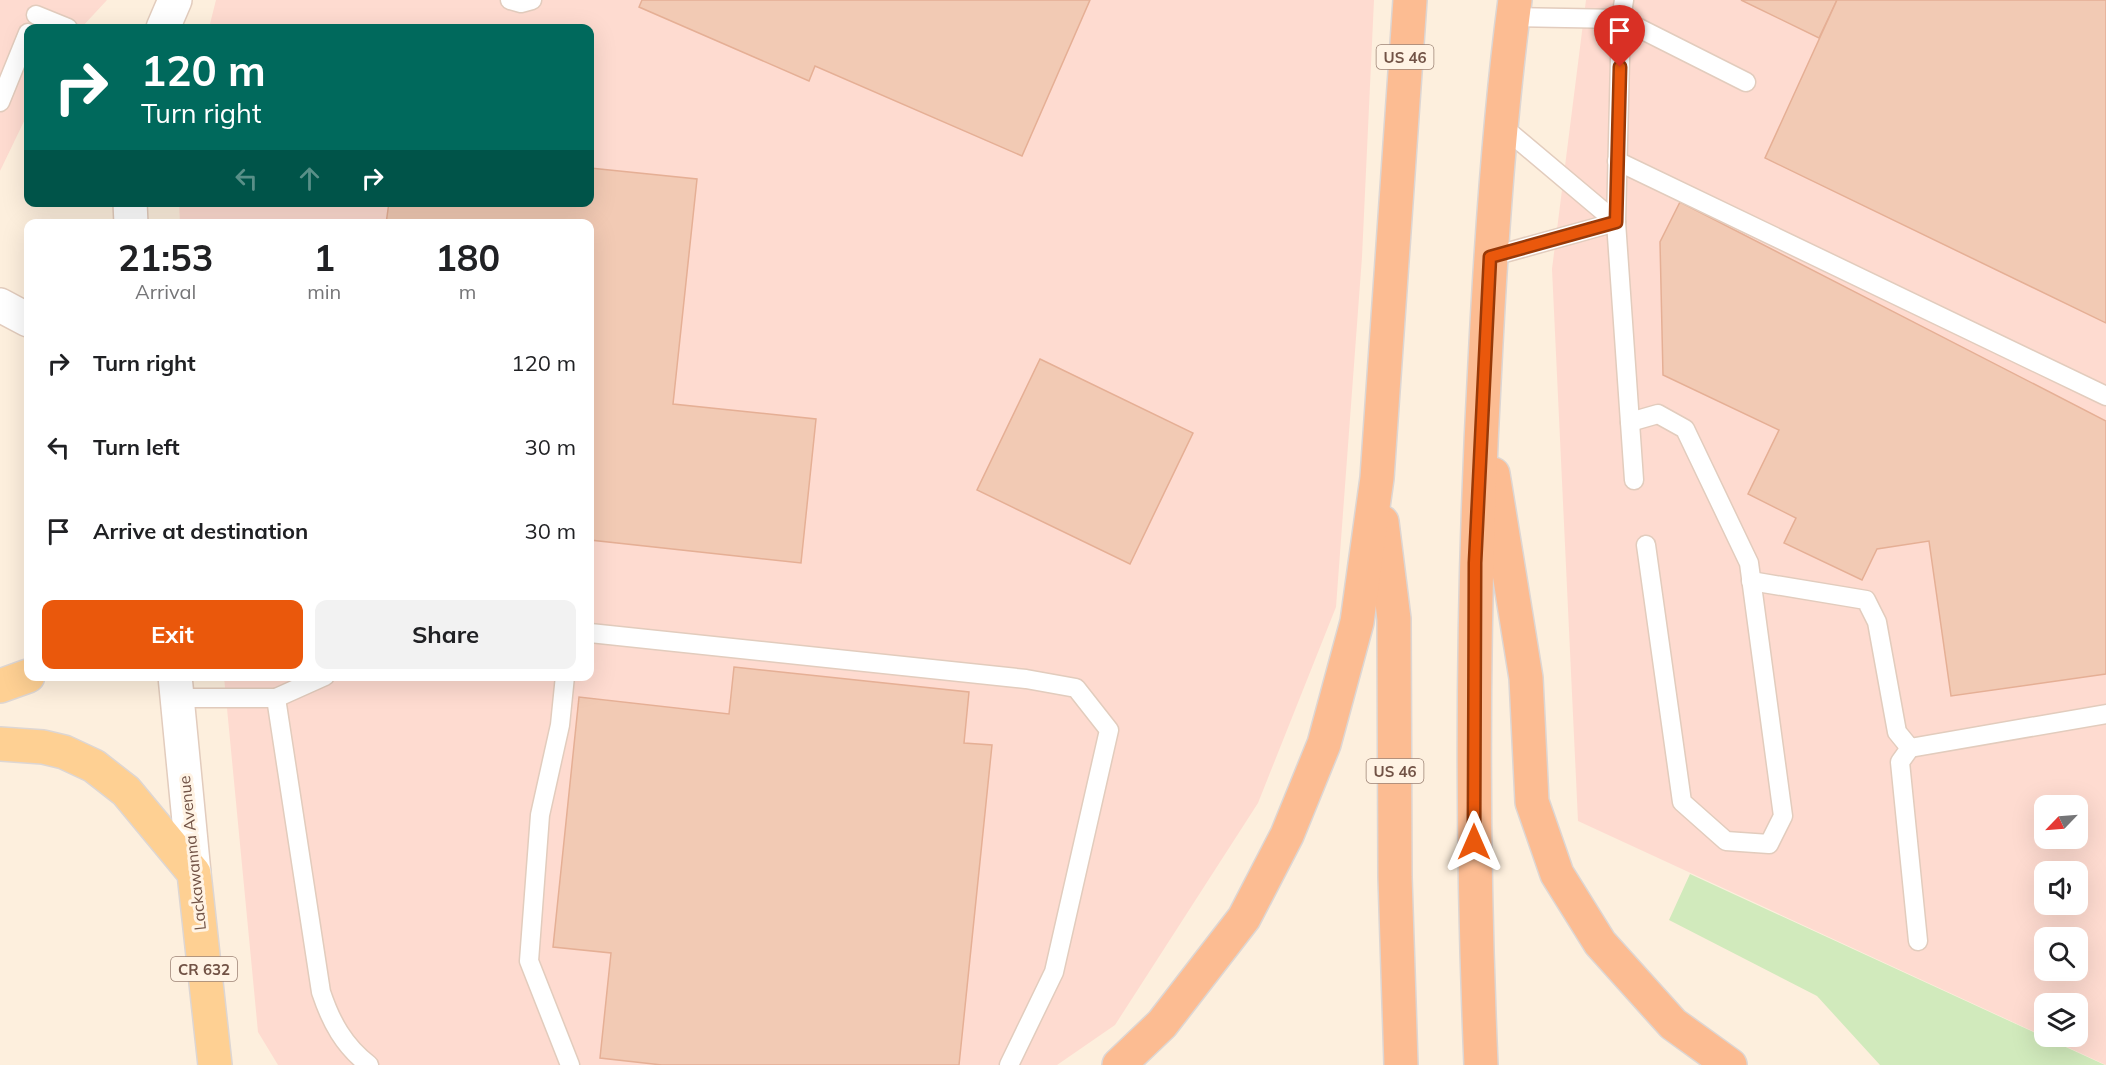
<!DOCTYPE html>
<html lang="en">
<head>
<meta charset="utf-8">
<style>
  :root { --surface:#fff; --page:#f2f2f2; --text:#202124; --muted:#757577; --accent:#ea580c }
  body { margin:0; font-family:Mulish,sans-serif; background:var(--page); color:var(--text); height:100vh; display:flex; flex-direction:column; font-size:22px; white-space:nowrap }
  * { box-sizing:border-box; margin:0 }
  p { font-size:20px; color:var(--muted) }
  .icon { flex:none; width:33px; height:33px; fill:none; stroke:currentColor; stroke-width:2; stroke-linecap:round; stroke-linejoin:round }
  .map { position:relative; flex:1; overflow:hidden }
  .drawer { position:absolute; left:24px; top:219px; width:570px; height:462px; display:flex; flex-direction:column; background:var(--surface); border-radius:12px; box-shadow:0 6px 24px #0002 }
  .drawer>* { flex:none }
  .top-card { position:absolute; left:24px; top:24px; width:570px; height:183px; border-radius:12px; box-shadow:0 6px 24px #0002; background:#00695c; color:#fff; overflow:hidden }
  .needle { width:39px; rotate:245deg }
  .tools { position:absolute; left:2034px; top:795px; display:grid; gap:12px }
  .tools a { display:grid; place-items:center; width:54px; height:54px; border-radius:12px; background:var(--surface); box-shadow:0 6px 24px #0002; font-size:30px }
  .pin { position:absolute; display:grid; place-items:center; width:51px; height:51px; color:#fff; margin:-62px -26px; border-radius:50% 50% 50% 0; rotate:-45deg; box-shadow:0 0 6px #0007 }
  .pin .icon { rotate:45deg }
  .me { position:absolute; width:66px; margin:-33px; rotate:0deg; stroke-linejoin:round; filter:drop-shadow(0 0 4px #0008) }
  .turn { display:flex; align-items:center; gap:21px; height:126px; padding:0 18px; font-size:27px }
  .turn .icon { width:78px; height:78px; stroke-width:2.5 }
  .turn b { display:block; font-size:42px; line-height:51px }
  .lanes { display:flex; align-items:center; height:57px; padding:0 18px; background:#0003; justify-content:center; gap:30px; direction:ltr }
  .lanes .off { opacity:.35 }
  .eta { display:flex; justify-content:space-evenly; align-items:center; height:102px; text-align:center }
  .eta b { font-size:36px; font-weight:700; line-height:42px }
  .cta { display:flex; gap:12px; margin-top:auto; padding:12px 18px }
  .cta a { flex:1; height:69px; border-radius:12px; background:var(--accent); color:#fff; font-size:24px; font-weight:700; line-height:69px; text-align:center }
  .cta a+a { background:var(--page); color:var(--text) }
  ul { padding:0; list-style:none }
  li { display:flex; align-items:center; gap:18px; height:84px; padding:0 18px }
  li div { flex:1 }
  li b { display:block; font-size:22px }
  li em { font-style:normal }
  .map>svg:first-child { display:block }
  .commercial { fill:#fedbd0; fill-rule:evenodd }
  .green { fill:#d1eabc }
  .building { fill:#f2cab4; stroke:#e5af95; stroke-width:1.5 }
  .lines { fill:none; stroke-linecap:round; stroke-linejoin:round }
  .service-casing { stroke:#e2ccbd; stroke-width:21 }
  .minor-casing { stroke:#e2ccbd; stroke-width:36 }
  .tertiary-casing { stroke:#e2ccbd; stroke-width:36 }
  .primary-casing { stroke:#ddd6d3; stroke-width:36 }
  .trunk-casing { stroke:#ddd6d3; stroke-width:36 }
  .service { stroke:#fff; stroke-width:18 }
  .minor { stroke:#fff; stroke-width:33 }
  .tertiary { stroke:#fff; stroke-width:33 }
  .primary { stroke:#fed093; stroke-width:33 }
  .trunk { stroke:#fcbc92; stroke-width:33 }
  .route-casing { stroke:#983908; stroke-width:15 }
  .route { stroke:#ea580c; stroke-width:10 }
  .labels { text-anchor:middle; dominant-baseline:central; stroke-width:6; stroke-linejoin:round; paint-order:stroke }
  .shield { fill:#fff3e4; stroke:#9c8375; stroke-width:1.5 }
  .shield-label { font-size:15px; font-weight:bold; fill:#725346 }
  .street-label { font-size:16px; fill:#725346; stroke:#fff3e4 }
</style>
</head>
<body>
<div class="map">
<svg width="2106" height="1065" viewBox="0 0 2106 1065">
  <rect width="100%" height="100%" fill="#fdefdd"/>
  <!-- commercial -->
  <g class="commercial">
    <path d="M0 0H107L81 28H28V113L0 171Z"/>
    <path d="M216 0H1374L1362 257 1336 607 1258 803 1115 1025 1057 1065H278L258 1032 224 677 590 676V224L180 223 179 203 590 202V28H209Z"/>
    <path d="M1586 0H2106V1065L1578 821 1552 269ZM2044 806H2078V838H2044ZM2044 872H2078V904H2044ZM2044 938H2078V970H2044ZM2044 1004H2078V1036H2044Z"/>
  </g>
  <!-- green -->
  <path class="green" d="M1690 874 2105 1065H1880L1817 996 1669 920Z"/>
  <!-- building -->
  <g class="building">
    <path d="M642 0H1090L1022 156 815 66 809 81 639 7Z"/>
    <path d="M1741 0H1837L1819 38Z"/>
    <path d="M1837 0H2106V323L1765 158Z"/>
    <path d="M590 168 697 179 673 404 816 419 801 563 590 540V224H386L389 202H590Z"/>
    <path d="M1680 202 2106 421V674L1951 696 1929 541 1877 549 1862 580 1784 543 1796 518 1748 494 1779 430 1663 375 1660 242Z"/>
    <path d="M1040 359 1193 433 1130 564 977 490Z"/>
    <path d="M734 667 969 692 964 743 992 745 959 1065H662L600 1058 611 953 553 947 579 697 729 714Z"/>
  </g>
  <g class="lines">
    <!-- service casing -->
    <g class="service-casing">
      <g id="service">
        <path d="M510 0 521 3 532 0"/>
        <path d="M1624 0 1621 19 1616 222 1634 480"/>
        <path d="M36 15 68 28"/>
        <path d="M1513 17 1621 19 1746 82"/>
        <path d="M0 102 28 33"/>
        <path d="M1502 126 1616 222"/>
        <path d="M1617 161 2106 396"/>
        <path d="M1490 257 1616 222"/>
        <path d="M1630 422 1658 414 1685 429 1749 563 1783 816 1769 844 1726 841 1682 802 1646 545"/>
        <path d="M1751 581 1866 600 1877 622 1897 732 1910 748 2106 714"/>
        <path d="M590 633 1026 679 1076 688 1109 730 1054 972 1009 1065"/>
        <path d="M565 676 560 725 540 815 529 961 570 1065"/>
        <path d="M177 698H276L321 992C331 1022 344 1046 369 1065"/>
        <path d="M276 698 325 676"/>
        <path d="M1910 748 1900 762 1918 941"/>
      </g>
    </g>
    <!-- minor casing -->
    <g class="minor-casing">
      <path id="minor" d="M0 305 28 320"/>
    </g>
    <!-- tertiary casing -->
    <g class="tertiary-casing">
      <g id="tertiary">
        <path d="M163 28 175 0"/>
        <path d="M130 202 131 224"/>
        <path d="M175 676 194 873"/>
      </g>
    </g>
    <!-- primary casing -->
    <g class="primary-casing">
      <g id="primary">
        <path d="M0 686 28 676"/>
        <path d="M0 744 43 747 64 752 94 766 126 791 194 873 215 1065"/>
      </g>
    </g>
    <!-- trunk casing -->
    <g class="trunk-casing">
      <g id="trunk">
        <path d="M1493 474 1526 678 1532 802 1557 874 1600 943 1673 1024 1730 1065"/>
        <path d="M1382 522 1394 619 1395 877 1401 1065"/>
        <path d="M1119 1065 1162 1024 1244 918 1287 835 1324 744 1357 622 1377 478 1410 0"/>
        <path d="M1481 1065C1471 831 1472 597 1485 363 1491 242 1499 120 1515 0"/>
      </g>
    </g>
    <!-- service -->
    <use href="#service" class="service"/>
    <!-- minor -->
    <use href="#minor" class="minor"/>
    <!-- tertiary -->
    <use href="#tertiary" class="tertiary"/>
    <!-- primary -->
    <use href="#primary" class="primary"/>
    <!-- trunk -->
    <use href="#trunk" class="trunk"/>
  </g>
  <g class="lines">
    <!-- route casing -->
    <g class="route-casing">
      <path id="route" d="M1474 842 1475 563 1490 257 1616 222 1620 67"/>
    </g>
    <!-- route -->
    <use href="#route" class="route"/>
  </g>
  <g class="labels">
    <!-- shield labels -->
    <g class="shield">
      <rect x="1376.5" y="45" width="57" height="24" rx="4.5"/>
      <rect x="1366.5" y="759" width="57" height="24" rx="4.5"/>
      <rect x="171" y="957" width="66" height="24" rx="4.5"/>
    </g>
    <g class="shield-label">
      <text x="1405" y="57">US 46</text>
      <text x="1395" y="771">US 46</text>
      <text x="204" y="969">CR 632</text>
    </g>
    <!-- street labels -->
    <g class="street-label">
      <text transform="translate(192 853) rotate(-96)">Lackawanna Avenue</text>
    </g>
  </g>
</svg>
<div class="tools">
<a><svg class="needle" viewBox="-14 -14 28 28"><path d="M0-13l5 13h-10z" fill="#e53935"/><path d="M0 13l5-13h-10z" fill="#757577"/></svg></a>
<a><svg class="icon" aria-label="sound" viewBox="0 0 24 24"><path d="M4 9h4l5-4v14l-5-4H4zM17 9q2 3 0 6"/></svg></a>
<a><svg class="icon" aria-label="search" viewBox="0 0 24 24"><circle cx="10" cy="10" r="6"/><path d="M15 15l6 6"/></svg></a>
<a><svg class="icon" aria-label="layers" viewBox="0 0 24 24"><path d="M12 4l9 5-9 5-9-5zM3 14l9 5 9-5"/></svg></a>
</div>
<div class="pin" style="left:1620px;top:67px;background:#d93025"><svg class="icon" aria-label="arrive" viewBox="0 0 24 24"><path d="M6 21V4h12l-3 4 3 4H6"/></svg></div>
<svg class="me" style="left:1474px;top:842px" viewBox="-20 -20 40 40"><path d="M0-17L14 15 0 8-14 15z" fill="#ea580c" stroke="#fff" stroke-width="4"/></svg>
<div class="top-card">
<div class="turn"><svg class="icon" aria-label="right" viewBox="0 0 24 24"><path d="M7 20v-9h11M14 6l5 5-5 5"/></svg><div><b>120 m</b>Turn right</div></div>
<div class="lanes"><svg class="icon off" aria-label="left" viewBox="0 0 24 24"><path d="M17 20v-9H6M10 6l-5 5 5 5"/></svg><svg class="icon off" aria-label="ahead" viewBox="0 0 24 24"><path d="M12 20V5M6 11l6-6 6 6"/></svg><svg class="icon" aria-label="right" viewBox="0 0 24 24"><path d="M7 20v-9h11M14 6l5 5-5 5"/></svg></div>
</div>
<section class="drawer">
<div class="eta">
<div><b>21:53</b><p>Arrival</p></div>
<div><b>1</b><p>min</p></div>
<div><b>180</b><p>m</p></div>
</div>
<ul>
<li><svg class="icon" aria-label="right" viewBox="0 0 24 24"><path d="M7 20v-9h11M14 6l5 5-5 5"/></svg><div><b>Turn right</b></div><em>120 m</em></li>
<li><svg class="icon" aria-label="left" viewBox="0 0 24 24"><path d="M17 20v-9H6M10 6l-5 5 5 5"/></svg><div><b>Turn left</b></div><em>30 m</em></li>
<li><svg class="icon" aria-label="arrive" viewBox="0 0 24 24"><path d="M6 21V4h12l-3 4 3 4H6"/></svg><div><b>Arrive at destination</b></div><em>30 m</em></li>
</ul>
<div class="cta"><a>Exit</a><a>Share</a></div>
</section>
</div>
</body>
</html>
